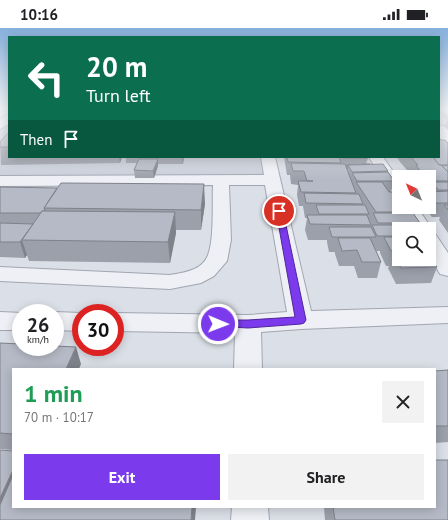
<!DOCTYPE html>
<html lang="en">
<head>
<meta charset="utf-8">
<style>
  :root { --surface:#fff; --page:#f2f2f2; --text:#202124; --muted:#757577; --accent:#7c3aed }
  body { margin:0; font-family:"PT Sans",sans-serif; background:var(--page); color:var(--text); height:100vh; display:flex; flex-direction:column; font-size:15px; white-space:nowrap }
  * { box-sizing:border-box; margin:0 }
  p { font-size:13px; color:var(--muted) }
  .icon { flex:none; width:22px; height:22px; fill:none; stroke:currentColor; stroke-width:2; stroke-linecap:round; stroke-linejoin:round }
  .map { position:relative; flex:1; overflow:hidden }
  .sheet { position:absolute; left:12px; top:340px; width:424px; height:140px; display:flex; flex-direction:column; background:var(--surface); border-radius:0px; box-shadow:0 2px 10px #0003 }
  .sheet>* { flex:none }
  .banner { position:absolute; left:8px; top:8px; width:432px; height:122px; border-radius:0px; box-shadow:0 2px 10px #0003; background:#0b6e4f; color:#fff; overflow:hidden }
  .needle { width:26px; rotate:317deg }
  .tools { position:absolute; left:392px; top:142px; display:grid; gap:8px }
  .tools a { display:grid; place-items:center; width:44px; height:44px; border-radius:0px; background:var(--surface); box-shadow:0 2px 10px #0003; font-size:20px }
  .speed { position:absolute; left:12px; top:276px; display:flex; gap:8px; font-size:20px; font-weight:700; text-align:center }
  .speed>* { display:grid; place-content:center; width:52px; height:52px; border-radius:50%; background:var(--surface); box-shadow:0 2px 10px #0003; line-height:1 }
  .speed small { font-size:10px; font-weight:400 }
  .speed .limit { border:6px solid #d22; background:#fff; color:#111 }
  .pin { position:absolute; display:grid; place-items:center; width:34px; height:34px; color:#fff; margin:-17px; border:2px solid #fff; border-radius:50%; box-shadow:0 1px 4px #0007 }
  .me { position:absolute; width:44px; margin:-22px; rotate:91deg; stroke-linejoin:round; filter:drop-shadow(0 0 3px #0008) }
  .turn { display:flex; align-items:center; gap:14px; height:84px; padding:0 12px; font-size:18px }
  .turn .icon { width:52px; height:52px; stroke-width:2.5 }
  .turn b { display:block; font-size:28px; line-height:34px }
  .then { display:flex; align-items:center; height:38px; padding:0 12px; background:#0003; gap:8px; font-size:15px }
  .round { display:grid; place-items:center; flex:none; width:42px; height:42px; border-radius:0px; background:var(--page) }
  .overview { display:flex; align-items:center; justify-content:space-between; height:68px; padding:0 12px }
  h1 { font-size:24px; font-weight:800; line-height:30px; color:#1e9e55 }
  .cta { display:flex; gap:8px; margin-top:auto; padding:8px 12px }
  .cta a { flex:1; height:46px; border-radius:0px; background:var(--accent); color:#fff; font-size:16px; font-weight:800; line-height:46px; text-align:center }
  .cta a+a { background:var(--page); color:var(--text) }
  .status { display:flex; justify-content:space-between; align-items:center; height:28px; padding:0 20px; background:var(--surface); direction:ltr }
  .status svg { height:11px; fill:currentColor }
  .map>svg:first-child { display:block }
  .built { fill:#c9ced9 }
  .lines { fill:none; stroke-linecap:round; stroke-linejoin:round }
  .minor-casing { stroke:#a1a6b1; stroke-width:2 }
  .minor { fill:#eef0f5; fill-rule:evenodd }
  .wall { fill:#9ca0aa }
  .shaded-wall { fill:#7f828b }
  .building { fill:#b5bac6; stroke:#7f828b }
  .route { fill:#7c3aed; stroke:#51269a }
</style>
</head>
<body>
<div class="status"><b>10:16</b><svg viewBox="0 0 49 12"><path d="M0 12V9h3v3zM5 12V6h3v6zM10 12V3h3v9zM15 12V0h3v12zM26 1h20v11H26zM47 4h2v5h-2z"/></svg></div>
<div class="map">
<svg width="448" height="492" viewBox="0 0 448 492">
  <rect width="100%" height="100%" fill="#dbdfe7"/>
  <!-- built -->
  <path class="built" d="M9 95V129H269L273 152 0 151V101Z"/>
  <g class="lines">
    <!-- minor casing -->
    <g class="minor-casing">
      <g id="minor">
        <path d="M9 86V96L0 101V91Z"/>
        <path d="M439 97 444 98 448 102V114L443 113 439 109Z"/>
        <path d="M261 129H275L311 283 448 279V295L301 301 261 304 262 341H234L235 305 115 303V285L248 287 287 284 265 157H229L231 212 227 233 214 248 201 255 170 261 0 253V239L170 247C182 245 199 243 206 231 215 217 212 175 213 157L0 158V148L264 147Z"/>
        <path d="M369 129H383L399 152V170L393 169Z"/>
        <path d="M399 179H417L432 201 429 205V201H412Z"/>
        <path d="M429 205 436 207 448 225V248L440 246 429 227Z"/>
        <path d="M0 284 23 285H21V302H0Z"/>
        <path d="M55 284 81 285V303L55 302V285H53Z"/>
        <path d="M232 479H268L269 492H231Z"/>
      </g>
    </g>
    <!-- minor -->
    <use href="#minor" class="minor"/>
  </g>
  <!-- wall -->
  <g class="wall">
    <path d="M439 82H448V100L445 97 447 92 439 85Z"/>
    <path d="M9 104V129H122L120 135 1 137 0 114Z"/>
    <path d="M448 115V205L439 192 440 189H432L424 179H429V149H413L400 134 397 129H439Z"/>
    <path d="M126 129H184L183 136H158V138L154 150H135L134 142 137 135H126Z"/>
    <path d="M284 129H367L368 130 366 136 388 143V144L394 153 391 164 399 179H409L407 185 420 195 418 201H399V231L437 239 431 255 396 256 388 240 389 238H386L380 225V223H376L381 234 377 250H358L354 238H339L335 226V224H329L327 214V212H308L305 202 307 190H305L303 178H299L297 167 298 157 291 156 290 147H287Z"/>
    <path d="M0 159 205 176 201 202H176V205L170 235 29 233 27 227 25 230 0 229Z"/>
    <path d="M0 315 81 336 13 341V422L0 421Z"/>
    <path d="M448 342V414L435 415V343Z"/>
    <path d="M324 479H435L448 492H325Z"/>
  </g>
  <!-- shaded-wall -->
  <g class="shaded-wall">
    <path d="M119 129H122L120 135Z"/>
    <path d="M182 129H184L183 136Z"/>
    <path d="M158 131V138L154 150 153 143Z"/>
    <path d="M204 156 205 176 201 202V182Z"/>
    <path d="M175 184 176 205 170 235 168 214Z"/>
    <path d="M34 196 22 212 27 227 25 230 20 214Z"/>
    <path d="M76 319 81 336 79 341H66Z"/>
    <path d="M13 442V479L0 492V470Z"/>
    <path d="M192 479H196L195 492H191Z"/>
  </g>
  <!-- building -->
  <g class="building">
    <path d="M9 104V119H0V114Z"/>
    <path d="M439 112H445L448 115V137H439L433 129H439Z"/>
    <path d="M287 129H339L341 135 288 134Z"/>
    <path d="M342 129H367L368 130H343Z"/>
    <path d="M411 129H433L439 137H441L448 144V153H429V149H424L416 137H418Z"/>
    <path d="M139 131H158L153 143 134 142Z"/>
    <path d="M291 135 345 136 356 165 301 164 298 153H313H307L304 143H293Z"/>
    <path d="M370 136 348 137 347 141 346 137Z"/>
    <path d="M383 136 388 143 352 144 348 137Z"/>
    <path d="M448 137V144L442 138Z"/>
    <path d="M388 144 394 153H357L352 145Z"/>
    <path d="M356 154H382L389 164H399V179H404L407 184H376Z"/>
    <path d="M432 154H448V162H438Z"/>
    <path d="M61 155 204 156 201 182 44 180Z"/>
    <path d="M0 159 57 160 44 180 45 183H42L40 185H0Z"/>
    <path d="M448 163V175H436L429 165V164Z"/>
    <path d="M304 165 359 166 363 176 306 175Z"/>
    <path d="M316 177H365L369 186H319Z"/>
    <path d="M444 177H448V182Z"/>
    <path d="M42 183 175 184 168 214 22 212Z"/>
    <path d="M373 185H413L420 195H378Z"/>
    <path d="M307 187H367L371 197 310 196Z"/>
    <path d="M0 195 33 196 20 214H0Z"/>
    <path d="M372 197H411L413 201H399V208H377Z"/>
    <path d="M329 199H371L376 209H332Z"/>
    <path d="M384 209H399V222L391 223Z"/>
    <path d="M338 210H370L381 234H362L357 222 342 223Z"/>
    <path d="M393 224H399V231H429V228L437 239 401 240Z"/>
    <path d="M0 315 21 316V319H55V318L76 319 66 341H13V406L0 405Z"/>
    <path d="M448 342V398H435V343Z"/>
    <path d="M0 422 13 423V442L0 470Z"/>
    <path d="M435 432H448V492H335L333 479H435Z"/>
    <path d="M13 447V479H192L191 492H0V477Z"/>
  </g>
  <!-- sky -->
  <linearGradient id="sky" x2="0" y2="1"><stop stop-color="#86b0dc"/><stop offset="0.54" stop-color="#eff1f4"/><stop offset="1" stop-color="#eff1f4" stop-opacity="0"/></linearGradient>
  <rect width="448" height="151" fill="url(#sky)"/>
  <!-- route -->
  <path class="route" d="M277 181H279L283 183 306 292 304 295 301 296 248 300 214 298 213 296 214 293 218 292H248L295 289 276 183Z"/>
</svg>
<div class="tools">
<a><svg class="needle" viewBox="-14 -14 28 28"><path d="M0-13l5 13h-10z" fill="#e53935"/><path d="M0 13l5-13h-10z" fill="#757577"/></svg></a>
<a><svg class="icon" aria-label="search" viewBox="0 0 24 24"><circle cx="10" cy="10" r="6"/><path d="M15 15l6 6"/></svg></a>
</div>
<div class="speed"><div>26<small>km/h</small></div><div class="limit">30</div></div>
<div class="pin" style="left:279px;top:183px;background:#d93025"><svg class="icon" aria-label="arrive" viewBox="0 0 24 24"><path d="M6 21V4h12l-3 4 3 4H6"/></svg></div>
<svg class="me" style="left:218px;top:296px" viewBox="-20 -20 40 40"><circle r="17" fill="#7c3aed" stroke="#fff" stroke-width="3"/><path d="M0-11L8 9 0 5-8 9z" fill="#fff"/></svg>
<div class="banner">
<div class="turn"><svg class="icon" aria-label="left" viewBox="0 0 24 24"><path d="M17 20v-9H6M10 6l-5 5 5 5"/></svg><div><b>20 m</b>Turn left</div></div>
<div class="then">Then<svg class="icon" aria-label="arrive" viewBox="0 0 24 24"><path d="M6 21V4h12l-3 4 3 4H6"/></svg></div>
</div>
<section class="sheet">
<div class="overview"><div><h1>1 min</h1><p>70 m · 10:17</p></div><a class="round"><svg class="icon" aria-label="close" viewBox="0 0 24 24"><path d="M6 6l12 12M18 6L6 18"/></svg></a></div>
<div class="cta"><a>Exit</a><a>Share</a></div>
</section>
</div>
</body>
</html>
